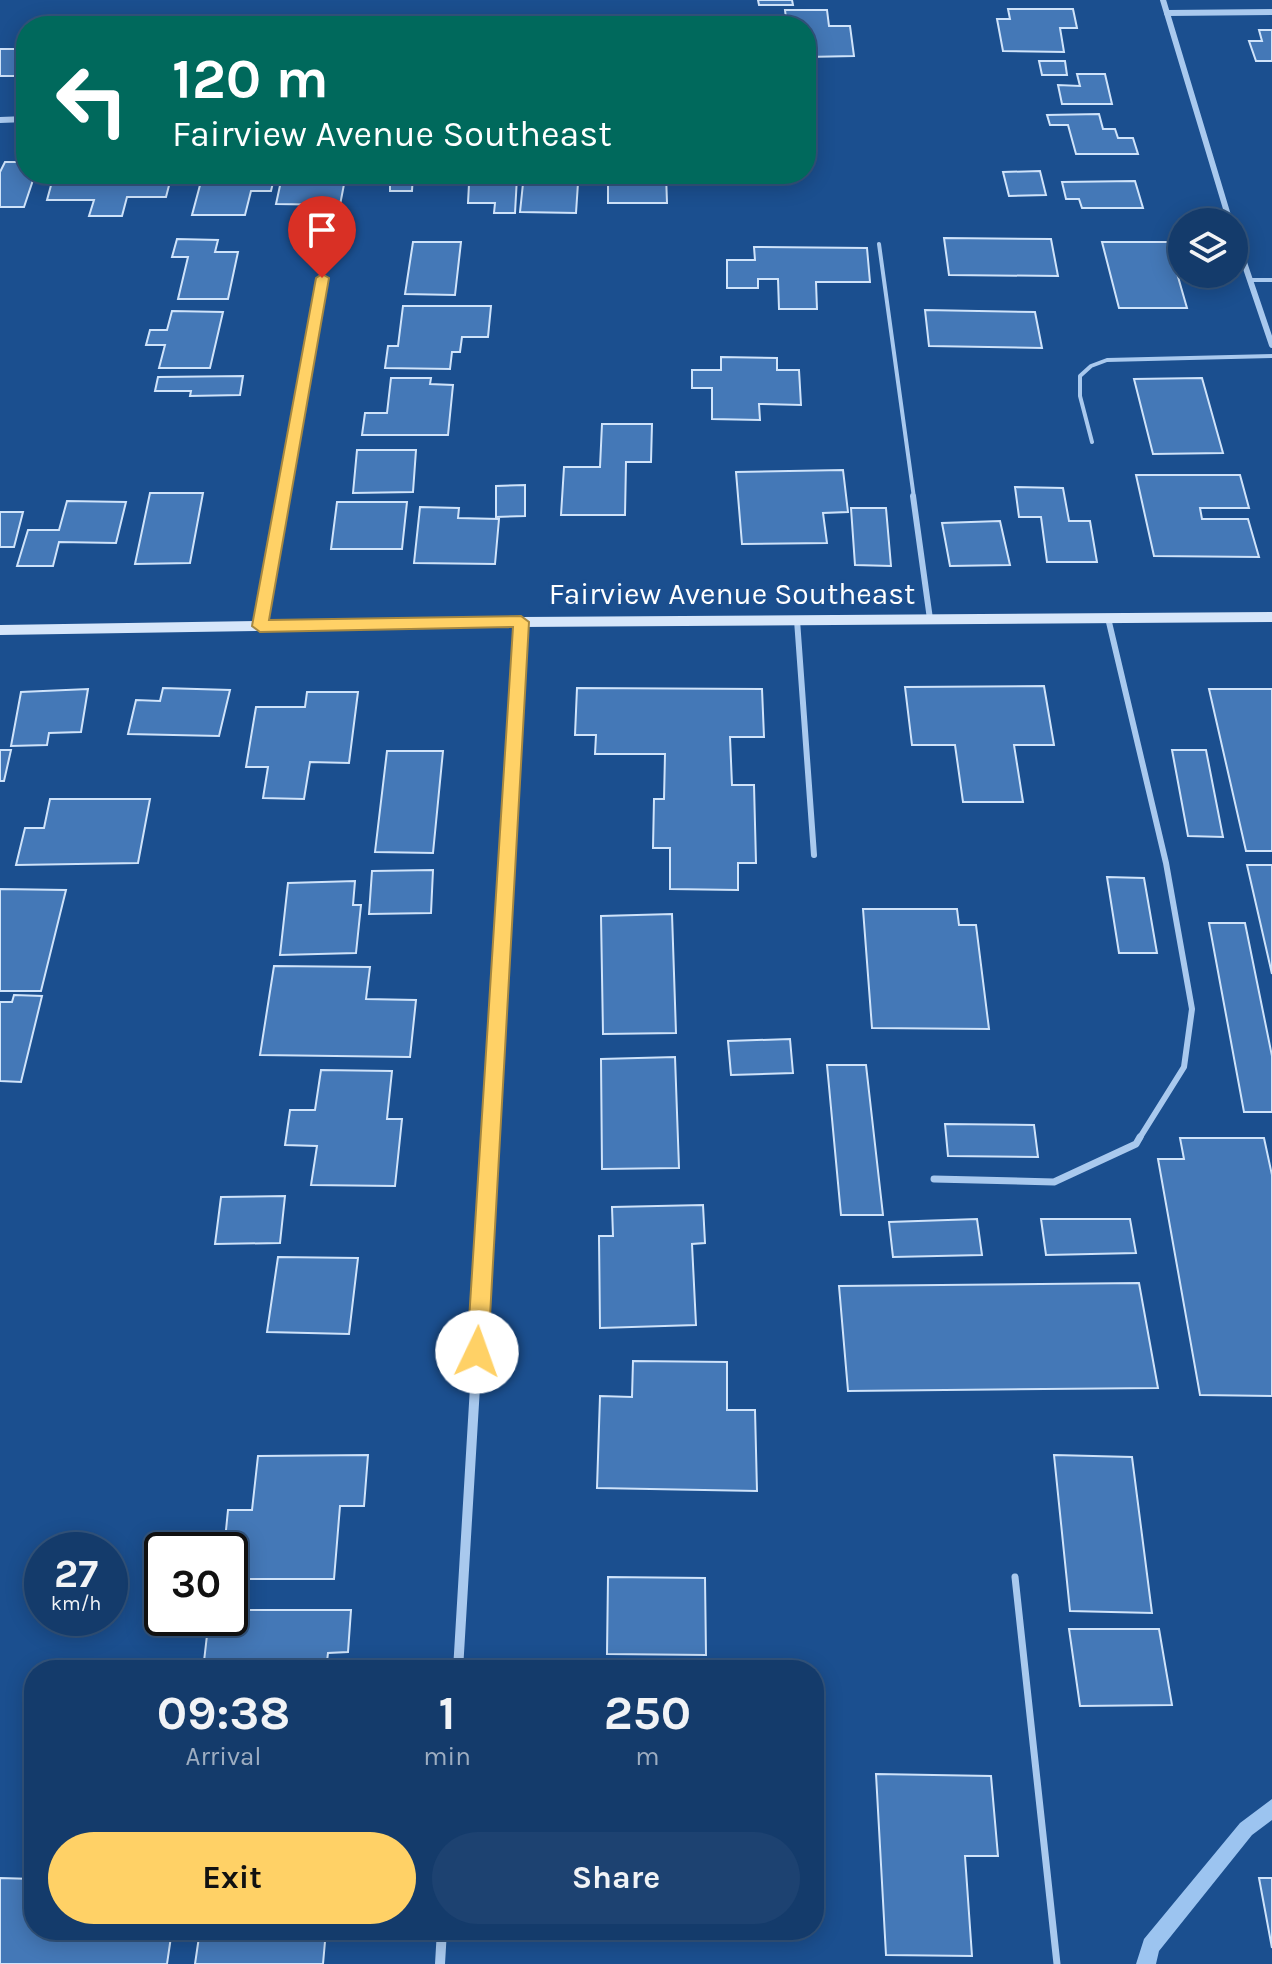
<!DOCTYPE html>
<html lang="en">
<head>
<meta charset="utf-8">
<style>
  :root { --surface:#143b6b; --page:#1d4271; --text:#f1f3f6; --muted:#9dadc1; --line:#33557e; --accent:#ffd166 }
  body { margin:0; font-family:Karla,sans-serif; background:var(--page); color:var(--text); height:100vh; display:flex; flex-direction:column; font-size:30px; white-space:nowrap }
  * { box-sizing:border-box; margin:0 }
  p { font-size:26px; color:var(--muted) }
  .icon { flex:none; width:44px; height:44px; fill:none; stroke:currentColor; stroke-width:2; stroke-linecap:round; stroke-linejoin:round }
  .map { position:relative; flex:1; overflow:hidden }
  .panel { position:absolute; left:24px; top:1660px; width:800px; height:280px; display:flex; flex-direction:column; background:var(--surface); border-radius:32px; box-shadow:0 4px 20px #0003,0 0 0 2px var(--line) }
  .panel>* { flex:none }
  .banner { position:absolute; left:16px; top:16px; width:800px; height:168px; border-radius:32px; box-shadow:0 4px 20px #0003,0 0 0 2px var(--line); background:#00695c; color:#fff; overflow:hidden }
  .fabs { position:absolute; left:1168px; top:208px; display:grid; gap:16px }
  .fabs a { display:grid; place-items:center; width:80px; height:80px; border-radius:50%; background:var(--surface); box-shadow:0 4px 20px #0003,0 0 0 2px var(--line); font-size:40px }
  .speed { position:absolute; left:24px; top:1532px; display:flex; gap:16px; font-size:40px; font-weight:700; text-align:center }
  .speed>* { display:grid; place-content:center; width:104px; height:104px; border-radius:50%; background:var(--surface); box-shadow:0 4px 20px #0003,0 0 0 2px var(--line); line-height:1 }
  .speed small { font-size:20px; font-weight:400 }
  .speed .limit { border:4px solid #111; border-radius:12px; background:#fff; color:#111 }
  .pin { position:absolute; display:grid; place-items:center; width:68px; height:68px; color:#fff; margin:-82px -34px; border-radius:50% 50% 50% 0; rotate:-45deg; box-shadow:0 0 8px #0007 }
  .pin .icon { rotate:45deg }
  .me { position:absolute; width:88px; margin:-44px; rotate:3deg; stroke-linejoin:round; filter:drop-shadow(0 0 6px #0008) }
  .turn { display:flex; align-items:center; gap:28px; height:168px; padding:0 24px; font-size:36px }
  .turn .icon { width:104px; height:104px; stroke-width:2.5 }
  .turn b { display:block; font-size:56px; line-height:68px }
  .eta { display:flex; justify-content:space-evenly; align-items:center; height:136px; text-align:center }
  .eta b { font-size:48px; font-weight:700; line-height:56px }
  .button { display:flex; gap:16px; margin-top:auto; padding:16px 24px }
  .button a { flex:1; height:92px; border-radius:48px; background:var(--accent); color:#111; font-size:32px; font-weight:700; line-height:92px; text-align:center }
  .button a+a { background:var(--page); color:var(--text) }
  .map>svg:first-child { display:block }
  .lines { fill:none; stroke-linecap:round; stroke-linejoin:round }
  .stream { fill:#9cc4f0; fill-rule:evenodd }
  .building { fill:#4478b7; stroke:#cfe3fa; stroke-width:2 }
  .service-far2 { stroke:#a9c9ee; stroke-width:4 }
  .service-far1 { stroke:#a9c9ee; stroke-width:6 }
  .service { stroke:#a9c9ee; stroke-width:7 }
  .minor-far2 { stroke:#a9c9ee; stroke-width:6 }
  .minor-far1 { stroke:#a9c9ee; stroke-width:7 }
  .minor { stroke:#a9c9ee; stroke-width:10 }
  .secondary { fill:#d6e6fa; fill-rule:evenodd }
  .route { fill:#ffd166; stroke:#a68842; stroke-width:2 }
  .labels { text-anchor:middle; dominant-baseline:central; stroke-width:7; stroke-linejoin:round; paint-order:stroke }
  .street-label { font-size:30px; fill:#fff; stroke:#1b4f8f }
</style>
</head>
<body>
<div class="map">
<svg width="1272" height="1964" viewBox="0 0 1272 1964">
  <rect width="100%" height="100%" fill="#1b4f8f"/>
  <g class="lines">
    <!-- stream -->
    <path class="stream" d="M1272 1799V1820L1252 1835 1159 1951 1156 1964H1136L1144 1939 1240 1823Z"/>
  </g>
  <!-- building -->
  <g class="building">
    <path d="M758 0H792L793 5H759Z"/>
    <path d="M1008 9H1073L1077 28H1060L1064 52 1003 51 997 19H1010Z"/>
    <path d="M785 10H827L829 26H850L854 56 806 57V26H787Z"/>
    <path d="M1259 30H1272V61H1256L1249 41H1262Z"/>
    <rect x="0" y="49" width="26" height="27"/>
    <path d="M1039 61H1065L1067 75H1042Z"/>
    <path d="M1077 74H1105L1112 104H1062L1058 85 1080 86Z"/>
    <path d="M1099 114 1103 129H1115L1118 138H1133L1138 154H1076L1068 125H1050L1047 115Z"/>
    <path d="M5 162H26V174H35L24 207H0V172Z"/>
    <path d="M1040 171 1046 195 1009 196 1003 172Z"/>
    <path d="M103 174H172L166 197H127L122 216H89L94 200H47L53 178H101Z"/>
    <path d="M203 174H275L271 191H251L245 215H192Z"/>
    <path d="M299 174H346L340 205 276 204 281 181 298 182Z"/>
    <path d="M364 174H413L412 191H390V185H362Z"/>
    <path d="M444 174 517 177 515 213H494L495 203H468L469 184H443Z"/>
    <path d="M524 174H594V183H578L576 213 520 212Z"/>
    <path d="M608 174H666L667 203H608Z"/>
    <path d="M1135 181 1143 208H1082L1079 199H1066L1062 182Z"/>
    <path d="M944 238 1051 239 1058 276 949 275Z"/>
    <path d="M177 239 218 240 215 252H238L228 299H178L188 257H172Z"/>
    <path d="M413 242H461L455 295 405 294Z"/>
    <path d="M1102 242H1168L1187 308H1119Z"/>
    <path d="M754 247 867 248 870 282H816L817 309H779L778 279H758V288H727V260H755Z"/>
    <path d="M403 306H491L488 337H462L460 352H452L450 369 385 368 388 346H398Z"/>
    <path d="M925 310 1035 312 1042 348 929 346Z"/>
    <path d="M172 311 223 312 210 368H159L165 345H146L150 330H167Z"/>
    <path d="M721 357 777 358V370H799L801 405 759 404 760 420 712 419V388H692V370H721Z"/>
    <path d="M243 376 240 395 190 396 191 391H155L158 377Z"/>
    <path d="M391 378H431L430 384 453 385 448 435H362L365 413H387Z"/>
    <path d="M1202 378 1223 453 1153 454 1134 379Z"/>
    <path d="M602 424H652L651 462H626L625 515H561L564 467H600Z"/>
    <path d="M357 450H416L413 492 353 493Z"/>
    <path d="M843 470 848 512 823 513 827 543 742 544 736 472Z"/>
    <path d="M1136 475H1240L1249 508H1200L1202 519H1248L1259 557 1154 556Z"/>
    <path d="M525 485V516L496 517V486Z"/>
    <path d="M1015 487 1063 488 1069 521H1090L1097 562H1047L1041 517H1019Z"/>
    <path d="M150 493H203L190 563 135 564Z"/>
    <path d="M67 501 126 502 116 543 59 542 53 566H17L28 530H59Z"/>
    <path d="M337 502H407L402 549H331Z"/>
    <path d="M420 507 459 508 458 518 499 519 495 564 414 563Z"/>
    <path d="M851 508H886L891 566 855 565Z"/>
    <path d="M0 512H23L14 547H0Z"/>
    <path d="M1000 521 1010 565 950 566 942 523Z"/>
    <path d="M1044 686 1054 745H1014L1023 802H963L955 745H912L905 687Z"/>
    <path d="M163 688 230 690 219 736 128 734 136 700 160 701Z"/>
    <path d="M577 688 762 689 764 737H730L732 785H754L756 863H738V890L670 889V848H653L654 799H664L665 754H595L596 735H575Z"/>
    <path d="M88 689 81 732 49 733 47 745 11 746 21 692Z"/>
    <path d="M1209 689H1272V851H1246Z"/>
    <path d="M307 692H358L349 763 310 762 304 799 263 798 268 767H246L256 707H305Z"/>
    <path d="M0 750H11L4 781H0Z"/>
    <path d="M1172 750H1206L1223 837 1188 836Z"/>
    <path d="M387 751H443L433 853 375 852Z"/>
    <path d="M50 799H150L138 863 16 865 25 828H44Z"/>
    <path d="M1247 865H1272V974Z"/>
    <path d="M433 870 431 913 369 914 372 871Z"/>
    <path d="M1107 877 1144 878 1157 953H1119Z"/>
    <path d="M355 881 353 905H361L356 953 280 955 288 883Z"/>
    <path d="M0 889 66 890 41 991H0Z"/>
    <path d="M863 909H957L959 925H976L989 1029 872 1028Z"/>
    <path d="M672 914 676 1033 603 1034 601 916Z"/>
    <path d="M1209 923H1245L1272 1056V1112H1244Z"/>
    <path d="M274 966 370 967 366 999 416 1000 410 1057 260 1055Z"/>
    <path d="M14 995 42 996 21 1082 0 1081V1002H12Z"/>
    <path d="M790 1039 793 1073 731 1075 728 1041Z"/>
    <path d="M675 1057 679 1168 602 1169 601 1059Z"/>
    <path d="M827 1065H866L883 1215H841Z"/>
    <path d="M321 1070 392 1071 387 1119H402L395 1186 311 1185 317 1146 285 1145 290 1110H315Z"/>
    <path d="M945 1124 1034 1125 1038 1157 948 1156Z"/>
    <path d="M1180 1138H1264L1272 1175V1396L1200 1395 1158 1159H1184Z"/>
    <path d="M285 1196 280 1243 215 1244 221 1197Z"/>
    <path d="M703 1205 705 1243 692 1244 696 1325 600 1328 599 1236H613L612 1207Z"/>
    <path d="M977 1219 982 1255 893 1257 889 1222Z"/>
    <path d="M1041 1219H1130L1136 1253 1046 1255Z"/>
    <path d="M278 1257 358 1258 349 1334 267 1332Z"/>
    <path d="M1139 1283 1158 1388 848 1391 839 1286Z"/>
    <path d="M633 1361 727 1362V1410H755L757 1491 597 1488 600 1396 632 1397Z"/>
    <path d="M368 1455 364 1506H340L334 1579H230V1550H224L228 1510H252L258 1456Z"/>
    <path d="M1054 1455 1132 1457 1152 1613 1070 1611Z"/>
    <path d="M608 1577 705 1578 706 1655 607 1654Z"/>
    <path d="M230 1610H351L348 1652 328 1653 326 1670H203L209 1618H230Z"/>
    <path d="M1069 1629H1159L1172 1705 1080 1706Z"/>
    <path d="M876 1774 991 1776 998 1856H965L972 1956 886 1955Z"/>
    <path d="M0 1878 34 1879V1930H172L167 1964H0Z"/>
    <path d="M1259 1878H1272V1948Z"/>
    <path d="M200 1930H326L323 1964H195Z"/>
  </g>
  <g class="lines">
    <!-- service-far2 -->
    <g class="service-far2">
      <path d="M879 244 914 498"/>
      <path d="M1250 280H1272"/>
      <path d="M1092 442 1080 396V376L1091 366 1107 360 1272 356"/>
    </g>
    <!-- service-far1 -->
    <g class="service-far1">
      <path d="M913 496 930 619"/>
      <path d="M1108 618 1166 863 1192 1009 1184 1067 1139 1139"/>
      <path d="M797 620 814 855"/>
    </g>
    <!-- service -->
    <g class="service">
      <path d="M934 1179 1054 1182 1136 1144 1140 1137"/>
      <path d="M1015 1577 1057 1964"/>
    </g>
    <!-- minor-far2 -->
    <g class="minor-far2">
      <path d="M1163 0 1230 222"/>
      <path d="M1167 13 1272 12"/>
      <path d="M0 120 26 119"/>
      <path d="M1234 233 1272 345"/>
      <path d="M283 498 322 278"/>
    </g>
    <!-- minor-far1 -->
    <g class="minor-far1">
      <path d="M260 626 283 496"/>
      <path d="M490 1139 521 622"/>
    </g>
    <!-- minor -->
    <g class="minor">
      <path d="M458 1670 490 1137"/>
      <path d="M440 1964 442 1930"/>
    </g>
    <!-- secondary -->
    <path class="secondary" d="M1272 612V622L521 627 0 635V625L521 617Z"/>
  </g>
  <!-- route -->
  <path class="route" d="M322 274 329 278 269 620 521 616 529 622 488 1352 485 1359 477 1362 470 1359 467 1352 513 627 260 632 252 626 316 278Z"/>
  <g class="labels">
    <!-- street labels -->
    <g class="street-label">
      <text x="732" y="594">Fairview Avenue Southeast</text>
    </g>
  </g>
</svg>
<div class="fabs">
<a><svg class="icon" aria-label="layers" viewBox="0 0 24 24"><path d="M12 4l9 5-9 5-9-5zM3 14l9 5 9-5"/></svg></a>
</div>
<div class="speed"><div>27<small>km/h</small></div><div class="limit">30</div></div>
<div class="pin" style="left:322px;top:278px;background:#d93025"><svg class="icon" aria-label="arrive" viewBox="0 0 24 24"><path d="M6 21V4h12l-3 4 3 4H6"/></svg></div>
<svg class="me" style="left:477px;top:1352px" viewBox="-20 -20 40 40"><circle r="19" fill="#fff"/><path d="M0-13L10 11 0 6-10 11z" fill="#ffd166"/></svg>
<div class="banner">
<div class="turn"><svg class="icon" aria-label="left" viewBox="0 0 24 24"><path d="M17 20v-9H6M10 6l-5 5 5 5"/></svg><div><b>120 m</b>Fairview Avenue Southeast</div></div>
</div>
<section class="panel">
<div class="eta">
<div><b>09:38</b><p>Arrival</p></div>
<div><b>1</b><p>min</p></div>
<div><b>250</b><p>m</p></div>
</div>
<div class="button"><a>Exit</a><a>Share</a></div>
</section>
</div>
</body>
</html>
